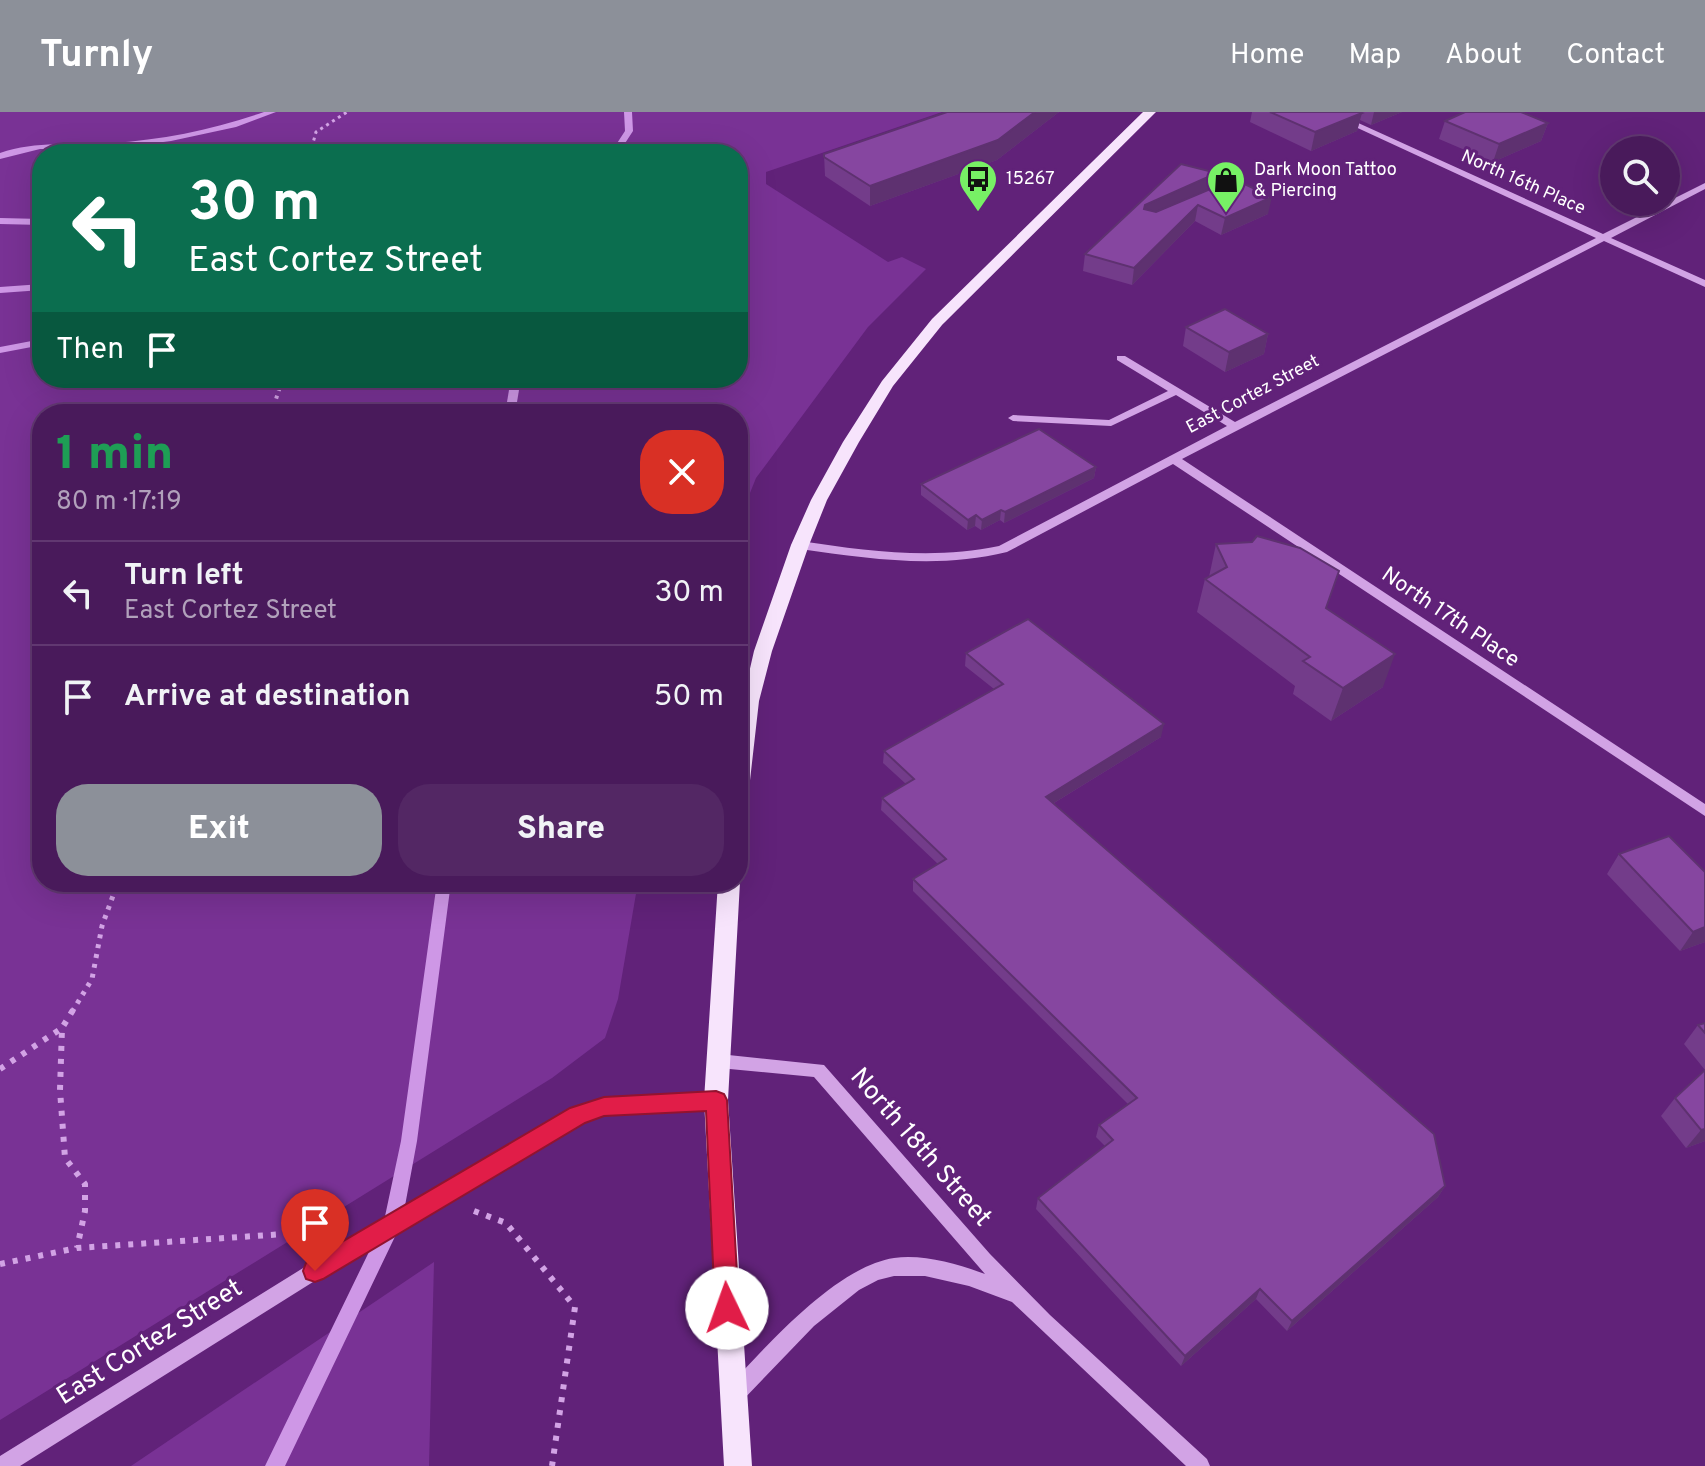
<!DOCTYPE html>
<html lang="en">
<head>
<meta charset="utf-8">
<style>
  :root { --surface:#491a5b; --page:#532764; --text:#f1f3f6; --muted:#b1a1bb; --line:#613871; --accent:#8c9099 }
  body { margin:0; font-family:Overpass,sans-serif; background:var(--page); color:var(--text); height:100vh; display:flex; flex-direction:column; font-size:30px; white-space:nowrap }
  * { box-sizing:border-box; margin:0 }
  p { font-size:26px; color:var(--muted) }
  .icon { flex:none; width:44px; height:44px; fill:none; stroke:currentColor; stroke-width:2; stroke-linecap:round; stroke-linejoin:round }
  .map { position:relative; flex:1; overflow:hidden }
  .sheet { position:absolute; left:32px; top:292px; width:716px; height:488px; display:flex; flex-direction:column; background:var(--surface); border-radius:32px; box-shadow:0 8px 32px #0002,0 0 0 2px var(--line) }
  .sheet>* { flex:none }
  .hud { position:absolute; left:32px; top:32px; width:716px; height:244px; border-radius:32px; box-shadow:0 8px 32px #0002,0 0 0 2px var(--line); background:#0b6e4f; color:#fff; overflow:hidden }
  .controls { position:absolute; left:1600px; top:24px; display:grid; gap:16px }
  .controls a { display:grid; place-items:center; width:80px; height:80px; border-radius:50%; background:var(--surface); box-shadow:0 8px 32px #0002,0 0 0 2px var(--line); font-size:40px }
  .pin { position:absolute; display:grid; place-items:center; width:68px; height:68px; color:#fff; margin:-82px -34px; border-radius:50% 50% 50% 0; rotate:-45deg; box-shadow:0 0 8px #0007 }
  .pin .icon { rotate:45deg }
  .me { position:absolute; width:88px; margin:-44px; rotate:357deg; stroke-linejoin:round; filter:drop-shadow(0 0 6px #0008) }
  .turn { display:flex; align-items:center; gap:28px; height:168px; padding:0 24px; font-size:36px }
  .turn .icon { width:104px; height:104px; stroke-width:2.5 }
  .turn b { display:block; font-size:56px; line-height:68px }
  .then { display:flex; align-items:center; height:76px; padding:0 24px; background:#0003; gap:16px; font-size:30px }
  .round { display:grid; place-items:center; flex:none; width:84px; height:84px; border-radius:32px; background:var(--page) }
  .overview { display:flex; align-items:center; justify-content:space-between; height:136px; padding:0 24px }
  h1 { font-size:48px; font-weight:800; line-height:60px; color:#1e9e55 }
  .primary-button { display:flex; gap:16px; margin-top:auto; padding:16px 24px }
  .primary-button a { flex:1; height:92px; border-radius:32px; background:var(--accent); color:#fff; font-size:32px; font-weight:800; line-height:92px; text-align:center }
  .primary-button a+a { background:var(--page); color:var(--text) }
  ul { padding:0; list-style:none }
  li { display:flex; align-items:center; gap:24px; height:104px; padding:0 24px; border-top:2px solid var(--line) }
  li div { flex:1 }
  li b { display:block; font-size:30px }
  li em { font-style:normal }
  header { display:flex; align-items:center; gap:48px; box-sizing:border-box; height:112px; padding:0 40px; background:var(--accent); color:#fff }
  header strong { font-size:38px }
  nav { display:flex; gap:44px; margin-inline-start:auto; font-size:28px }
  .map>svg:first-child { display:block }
  .green { fill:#793295; fill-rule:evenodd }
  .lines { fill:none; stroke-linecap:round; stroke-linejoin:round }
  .stream { fill:#ce97e6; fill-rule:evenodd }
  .path-far3 { stroke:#d2a3e5; stroke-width:3; stroke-dasharray:3 4; stroke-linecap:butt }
  .path-far2 { stroke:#d2a3e5; stroke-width:4; stroke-dasharray:3 5; stroke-linecap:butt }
  .path-far1 { stroke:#d2a3e5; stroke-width:5; stroke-dasharray:4 6; stroke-linecap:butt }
  .path { stroke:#d2a3e5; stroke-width:6; stroke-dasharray:5 8; stroke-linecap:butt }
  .minor { fill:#d2a3e5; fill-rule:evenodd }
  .major { fill:#f7e4fc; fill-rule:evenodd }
  .wall { fill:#733c8a }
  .shaded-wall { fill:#5e3170 }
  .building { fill:#8646a0; stroke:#5e3170; stroke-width:2 }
  .route { fill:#e11d48; stroke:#92132f; stroke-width:2 }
  .labels { text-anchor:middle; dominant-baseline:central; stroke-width:6; stroke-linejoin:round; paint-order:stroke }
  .far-poi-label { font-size:18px; fill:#fff; stroke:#612279; text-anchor:start }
  .far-street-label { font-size:18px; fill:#fff; stroke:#612279 }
  .street-label { font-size:22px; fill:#fff; stroke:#612279 }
  .near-street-label { font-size:26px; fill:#fff; stroke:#612279 }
</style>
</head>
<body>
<header>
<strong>Turnly</strong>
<nav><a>Home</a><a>Map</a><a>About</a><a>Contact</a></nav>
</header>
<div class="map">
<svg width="1705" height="1354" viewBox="0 0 1705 1354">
  <rect width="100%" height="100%" fill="#612279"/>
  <!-- green -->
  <g class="green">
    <path d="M0 0H942L766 60V72L888 150 902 145 926 157 868 215 756 366 738 411V302H42V770H638L618 887 605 926 552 966 0 1308ZM42 42H738V266H42Z"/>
    <path d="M434 1150 429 1354H131Z"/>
  </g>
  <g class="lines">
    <!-- stream -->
    <g class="stream">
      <path d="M264 0H276L236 15 171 29 109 37H40L0 47V41C37 28 73 34 111 31 163 28 215 17 264 0Z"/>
      <path d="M624 0H632L633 19 618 42H610L625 19Z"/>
      <path d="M0 106 42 107V113L0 112Z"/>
      <path d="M42 172V178L0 181V175Z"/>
      <path d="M42 227V233L0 241V235Z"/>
      <path d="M511 266H521L515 302H505Z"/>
      <path d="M437 770H451L417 1029 402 1110 285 1354H265L384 1109 401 1029Z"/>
    </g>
    <!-- path-far3 -->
    <path class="path-far3" d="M310 42 316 20 347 0"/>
    <!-- path-far2 -->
    <path class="path-far2" d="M276 302 274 293 283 266"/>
    <!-- path-far1 -->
    <path class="path-far1" d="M72 900 92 867 102 814 118 770"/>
    <!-- path -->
    <g class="path">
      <path d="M73 898 62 916 60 978 65 1046 85 1072V1099L77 1136"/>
      <path d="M0 957 62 916"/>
      <path d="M474 1099 506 1111 575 1195 552 1354"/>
      <path d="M0 1152 77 1136 314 1120"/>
    </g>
    <!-- minor -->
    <g class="minor">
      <path d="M1323 0H1334L1603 122 1705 71V77L1611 126 1705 168V175L1604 129 1182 347 1705 692V704L1173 352 1007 440C938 457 870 447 800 437L794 433 800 429C867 439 933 448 999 434L1227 314 1176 283 1111 314 1013 309 1008 306 1013 303 1109 308 1168 279 1117 248V244H1125L1235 310 1596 126Z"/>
      <path d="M719 942 824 953 990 1142 1050 1203 1207 1347 1210 1354H1186L1012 1190 969 1174 925 1164H894L878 1168 859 1178 814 1214 740 1291 733 1294 726 1291 723 1284 726 1277C766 1235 835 1155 894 1146 924 1142 957 1152 985 1162L814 965 719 956 713 954 711 949 713 944Z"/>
      <path d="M716 981 722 983 724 988 722 993 716 995 604 1001 583 1009 399 1116 20 1354H0V1344L387 1104 572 998 604 987Z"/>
    </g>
    <!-- major -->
    <g class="major">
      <path d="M1143 0H1156L942 213 893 274 859 330 827 388 809 433 772 539 759 589 748 686 745 691 738 694V609L754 539 791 433 811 388 843 330 882 269 932 207Z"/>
      <path d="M738 767 740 770 728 988 752 1354H724L704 988 718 770H738Z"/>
    </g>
  </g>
  <!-- wall -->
  <g class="wall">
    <path d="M947 0H1059L997 48 870 94 825 64 824 42Z"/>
    <path d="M1252 0H1402L1371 13 1360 8 1357 19 1311 39 1250 10Z"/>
    <path d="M1445 9 1548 11 1541 29 1493 50 1439 27Z"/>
    <path d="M1215 75 1268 102 1221 123 1195 109 1132 173 1083 159 1085 142Z"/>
    <path d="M1186 215 1268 222 1264 242 1225 260 1183 234Z"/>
    <path d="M1096 355 1094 366 1004 411 1000 408 981 418 975 414 967 418 921 383V372Z"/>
    <path d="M1216 432 1327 497 1383 575 1331 609 1293 582 1295 574 1197 500 1205 467 1209 465Z"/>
    <path d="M966 541 1161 625 1054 691 1445 1074 1438 1085 1287 1219 1256 1187 1181 1254 1036 1097 1038 1086 1105 1034 1096 1025 1099 1013 1128 992 913 779V767L938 752 881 698 882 686 906 672 883 651 884 639 994 577 965 554Z"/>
    <path d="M1619 742 1705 760V830L1680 839 1607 762Z"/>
    <path d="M1705 911V958L1684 932 1698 913Z"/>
    <path d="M1705 958V1029L1686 1036 1661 1004 1675 986Z"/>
  </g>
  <!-- shaded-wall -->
  <g class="shaded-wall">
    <path d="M1035 0H1059L997 48 870 94V74Z"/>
    <path d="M1374 0H1402L1371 13Z"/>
    <path d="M1362 1 1357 19 1311 39 1315 20Z"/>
    <path d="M1548 11 1541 29 1493 50 1499 32Z"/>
    <path d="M1217 61 1214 78 1141 113 1145 93Z"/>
    <path d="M1272 85 1268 102 1221 123 1225 106Z"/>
    <path d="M1198 93 1195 109 1132 173 1134 156Z"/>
    <path d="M1268 222 1264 242 1225 260 1229 240Z"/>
    <path d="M1096 355 1094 366 1004 411 1005 400Z"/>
    <path d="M1001 398 1000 408 981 418 982 408Z"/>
    <path d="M976 403 975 414 967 418 968 408Z"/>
    <path d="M1395 542 1383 575 1331 609 1343 576Z"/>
    <path d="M1164 612 1161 625 1044 697 1046 685Z"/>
    <path d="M1705 815V830L1680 839 1693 820Z"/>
    <path d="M1705 1017V1029L1686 1036 1701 1018Z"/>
    <path d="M1445 1074 1438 1085 1287 1219 1292 1209Z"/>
    <path d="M1260 1177 1256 1187 1181 1254 1185 1244Z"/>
  </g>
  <!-- building -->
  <g class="building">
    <path d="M947 0H1035L998 28 870 74 824 45V42Z"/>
    <path d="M1270 0H1359L1362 1 1315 20Z"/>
    <path d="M1465 0H1521L1548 11 1499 32 1445 9Z"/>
    <path d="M1181 52 1217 61 1145 93 1144 97 1156 100 1234 67 1272 85 1225 106 1198 93 1134 156 1085 142Z"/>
    <path d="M1225 197 1268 222 1229 240 1186 215Z"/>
    <path d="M1039 317 1096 355 1005 400 1001 398 982 408 976 403 968 408 921 372Z"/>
    <path d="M1257 424 1300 436 1339 459 1326 496 1395 542 1343 576 1303 549 1310 545 1205 467 1227 455 1216 432 1252 430Z"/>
    <path d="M1028 507 1164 612 1046 685 1434 1022 1445 1074 1292 1209 1260 1177 1185 1244 1038 1086 1113 1028 1099 1013 1137 986 913 767 946 747 882 686 914 667 884 639 1003 572 966 541Z"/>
    <path d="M1669 724 1705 760V815L1693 820 1619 742Z"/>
    <path d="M1705 911V921L1698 913Z"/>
    <path d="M1705 958V1017L1701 1018 1675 986Z"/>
  </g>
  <!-- route -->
  <path class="route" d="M716 979 724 982 727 988 739 1196 736 1204 727 1207 719 1204 715 1196 706 999 604 1004 585 1011 323 1167 315 1170 306 1167 303 1159 306 1151 570 996 604 985Z"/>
  <!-- icons -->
  <defs>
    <g id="bus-pin" transform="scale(2)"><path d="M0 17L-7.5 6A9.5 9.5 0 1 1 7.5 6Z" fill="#77f065" stroke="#612279"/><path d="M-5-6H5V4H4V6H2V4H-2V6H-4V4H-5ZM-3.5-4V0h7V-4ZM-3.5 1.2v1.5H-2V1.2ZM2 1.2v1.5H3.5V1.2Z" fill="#111"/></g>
    <g id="shop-pin" transform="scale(2)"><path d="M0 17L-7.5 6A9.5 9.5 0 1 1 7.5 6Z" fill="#77f065" stroke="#612279"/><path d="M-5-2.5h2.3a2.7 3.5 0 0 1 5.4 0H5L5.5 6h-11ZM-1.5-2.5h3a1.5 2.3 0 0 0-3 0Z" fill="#111"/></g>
  </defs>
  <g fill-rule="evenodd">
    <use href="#bus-pin" x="978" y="67"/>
    <use href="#shop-pin" x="1226" y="68"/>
  </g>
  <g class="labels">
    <!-- far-poi labels -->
    <g class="far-poi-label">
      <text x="1254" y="58">Dark Moon Tattoo<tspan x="1254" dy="21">&amp; Piercing</tspan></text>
      <text x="1006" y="67">15267</text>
    </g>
    <!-- far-street labels -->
    <g class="far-street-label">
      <text transform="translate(1523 71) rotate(24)">North 16th Place</text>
      <text transform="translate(1253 283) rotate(-28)">East Cortez Street</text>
    </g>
    <!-- street labels -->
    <g class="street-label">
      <text transform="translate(1450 506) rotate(34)">North 17th Place</text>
    </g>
    <!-- near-street labels -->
    <g class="near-street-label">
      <text transform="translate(920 1036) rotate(49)">North 18th Street</text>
      <text transform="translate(150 1231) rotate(-32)">East Cortez Street</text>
    </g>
  </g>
</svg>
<div class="controls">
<a><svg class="icon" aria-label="search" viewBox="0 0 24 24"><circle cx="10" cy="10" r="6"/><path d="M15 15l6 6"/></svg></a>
</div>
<div class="pin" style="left:315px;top:1159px;background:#d93025"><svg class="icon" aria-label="arrive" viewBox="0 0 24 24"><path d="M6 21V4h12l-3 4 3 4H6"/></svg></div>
<svg class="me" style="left:727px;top:1196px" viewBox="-20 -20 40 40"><circle r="19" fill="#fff"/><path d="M0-13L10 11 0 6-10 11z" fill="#e11d48"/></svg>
<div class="hud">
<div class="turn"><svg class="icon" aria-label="left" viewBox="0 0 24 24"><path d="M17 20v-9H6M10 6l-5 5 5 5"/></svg><div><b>30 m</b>East Cortez Street</div></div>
<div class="then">Then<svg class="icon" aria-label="arrive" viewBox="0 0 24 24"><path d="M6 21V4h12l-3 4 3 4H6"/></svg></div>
</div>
<section class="sheet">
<div class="overview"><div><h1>1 min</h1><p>80 m · 17:19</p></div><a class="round" style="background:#d93025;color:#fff"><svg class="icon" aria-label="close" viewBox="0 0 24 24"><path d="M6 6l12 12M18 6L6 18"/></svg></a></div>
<ul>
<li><svg class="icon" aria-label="left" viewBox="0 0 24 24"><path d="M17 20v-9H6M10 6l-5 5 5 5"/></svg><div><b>Turn left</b><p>East Cortez Street</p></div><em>30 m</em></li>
<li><svg class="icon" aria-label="arrive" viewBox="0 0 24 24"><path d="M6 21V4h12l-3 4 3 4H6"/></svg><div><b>Arrive at destination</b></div><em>50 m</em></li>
</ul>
<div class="primary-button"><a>Exit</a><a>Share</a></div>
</section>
</div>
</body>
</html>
